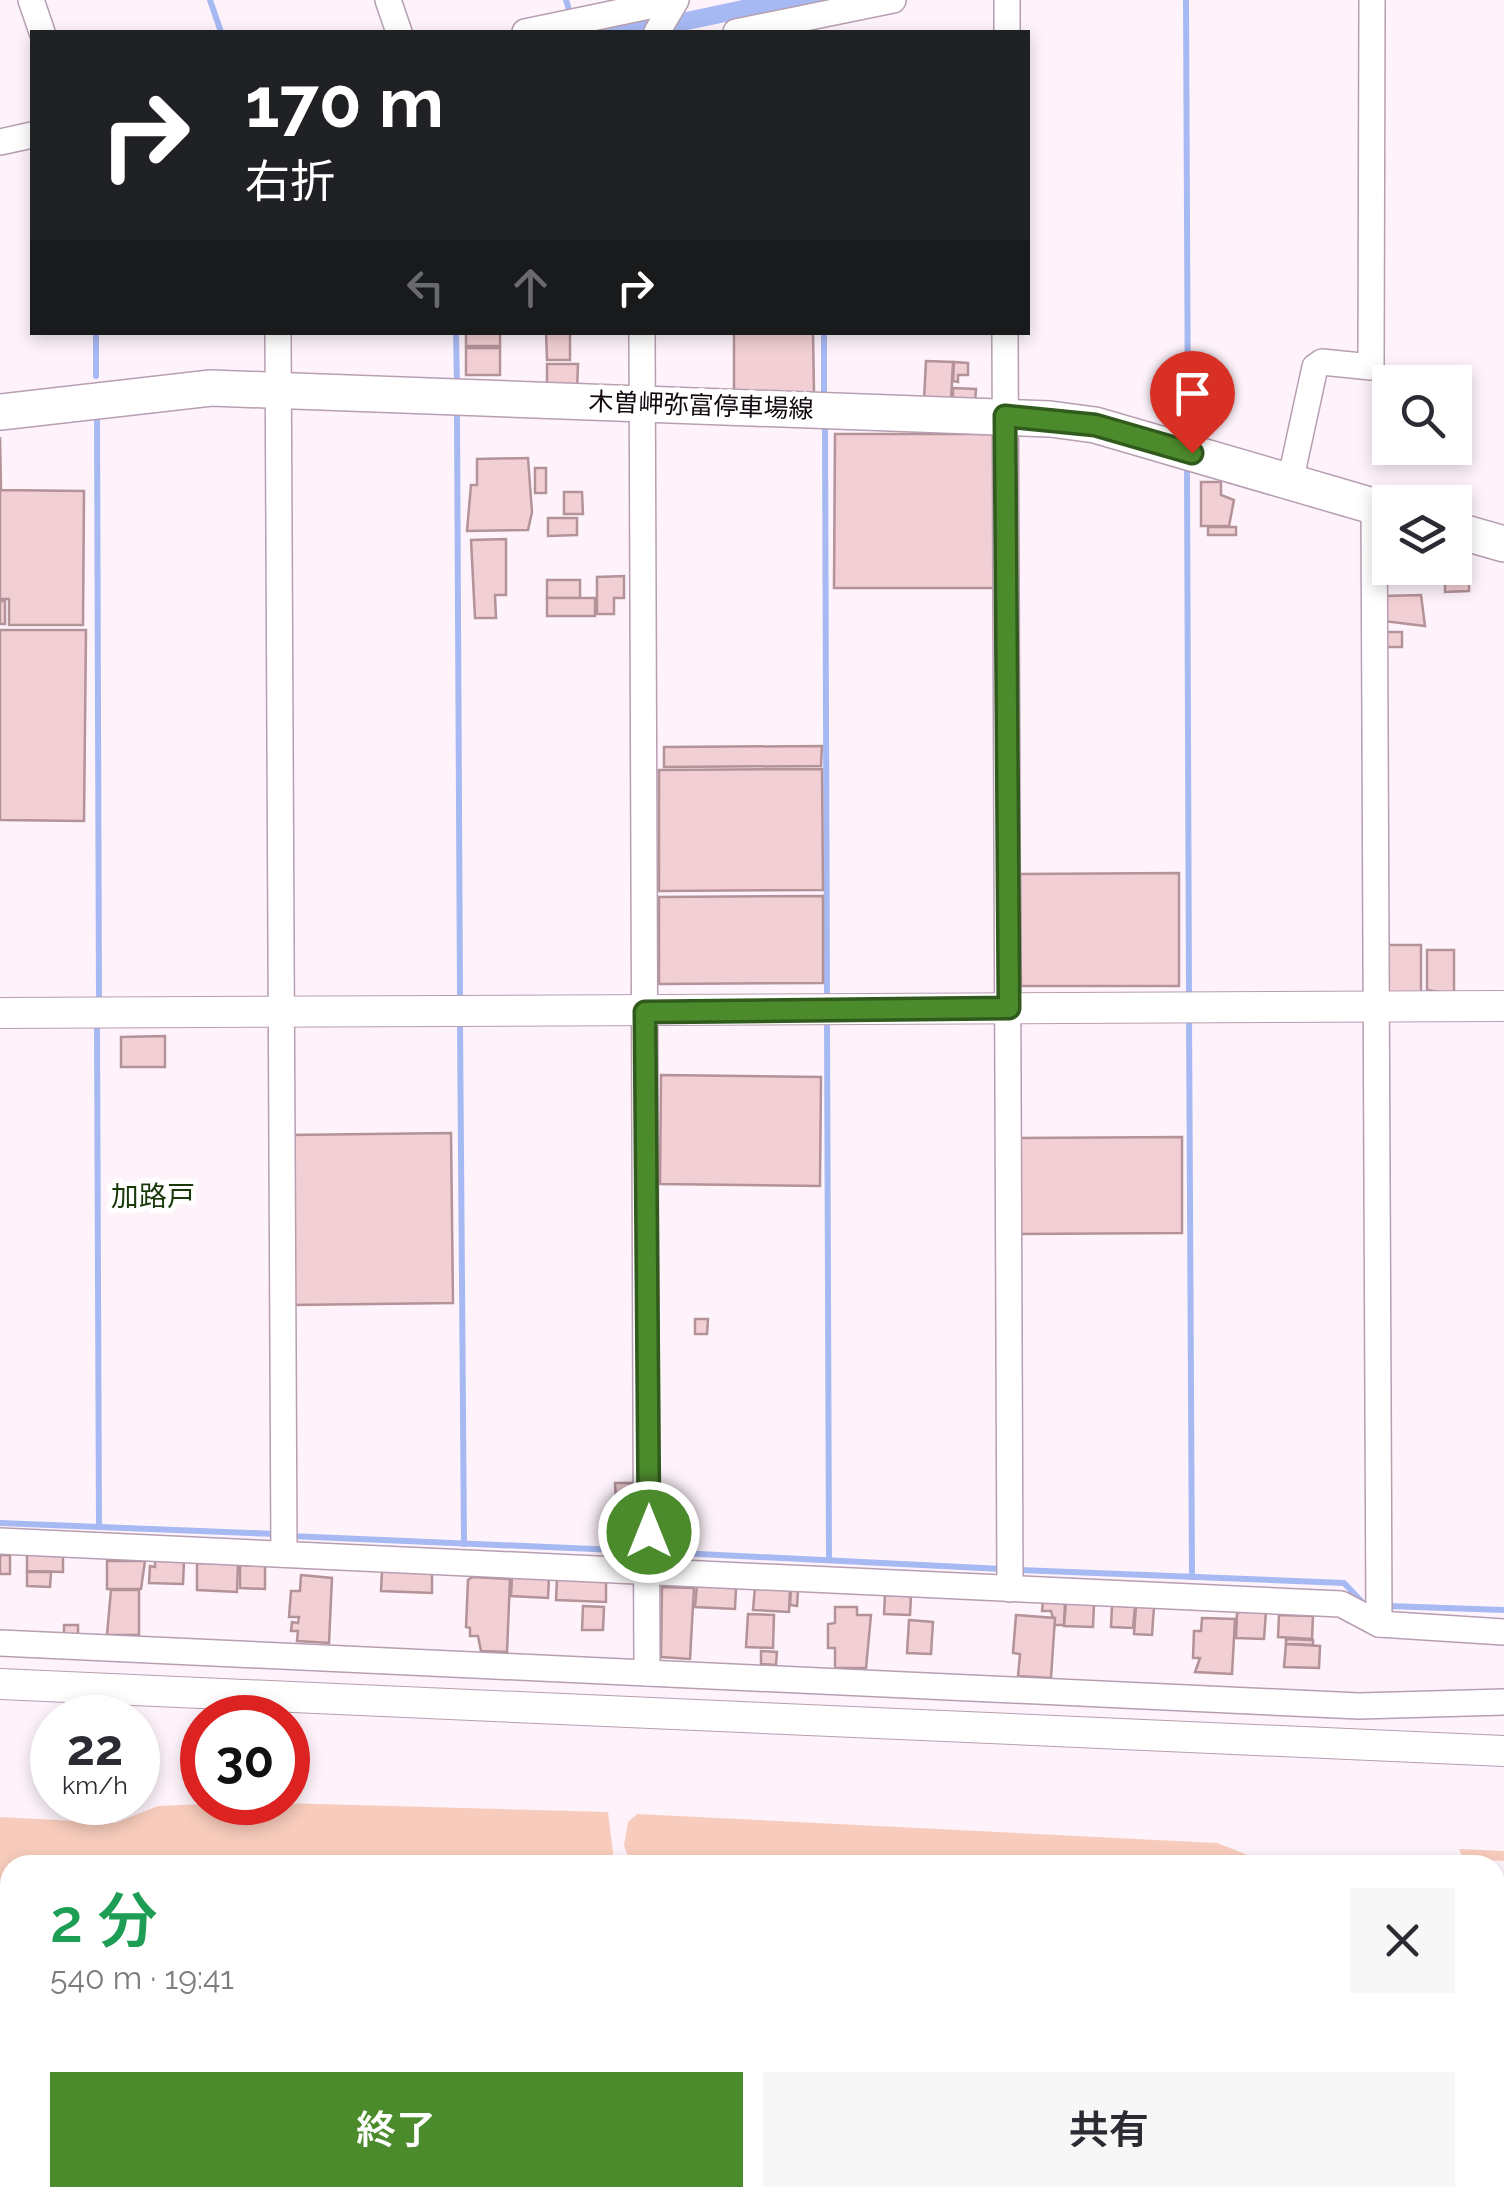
<!DOCTYPE html>
<html lang="ja">
<head>
<meta charset="utf-8">
<style>
  :root { --surface:#fff; --page:#f7f7f7; --text:#2b2b33; --muted:#7c7c81; --accent:#4c8b2c }
  body { margin:0; font-family:Raleway,"Noto Sans JP",sans-serif; background:var(--page); color:var(--text); height:100vh; display:flex; flex-direction:column; font-size:38px; white-space:nowrap }
  * { box-sizing:border-box; margin:0 }
  p { font-size:32px; color:var(--muted) }
  .icon { flex:none; width:55px; height:55px; fill:none; stroke:currentColor; stroke-width:2; stroke-linecap:round; stroke-linejoin:round }
  .map { position:relative; flex:1; overflow:hidden }
  .details { position:absolute; left:0px; top:1855px; width:1505px; height:352px; display:flex; flex-direction:column; background:var(--surface); border-radius:30px 30px 0 0; box-shadow:0 5px 15px #0003 }
  .details>* { flex:none }
  .top-card { position:absolute; left:30px; top:30px; width:1000px; height:305px; border-radius:0px; box-shadow:0 5px 15px #0003; background:#202124; color:#fff; overflow:hidden }
  .tools { position:absolute; left:1372px; top:365px; display:grid; gap:20px }
  .tools a { display:grid; place-items:center; width:100px; height:100px; border-radius:0px; background:var(--surface); box-shadow:0 5px 15px #0003; font-size:50px }
  .speed { position:absolute; left:30px; top:1695px; display:flex; gap:20px; font-size:50px; font-weight:700; text-align:center }
  .speed>* { display:grid; place-content:center; width:130px; height:130px; border-radius:50%; background:var(--surface); box-shadow:0 5px 15px #0003; line-height:1 }
  .speed small { font-size:25px; font-weight:400 }
  .speed .limit { border:15px solid #d22; background:#fff; color:#111 }
  .pin { position:absolute; display:grid; place-items:center; width:85px; height:85px; color:#fff; margin:-102px -42px; border-radius:50% 50% 50% 0; rotate:-45deg; box-shadow:0 0 10px #0007 }
  .pin .icon { rotate:45deg }
  .me { position:absolute; width:110px; margin:-55px; rotate:0deg; stroke-linejoin:round; filter:drop-shadow(0 0 8px #0008) }
  .turn { display:flex; align-items:center; gap:35px; height:210px; padding:0 50px; font-size:45px }
  .turn .icon { width:130px; height:130px; stroke-width:2.5 }
  .turn b { display:block; font-size:70px; line-height:85px }
  .lanes { display:flex; align-items:center; height:95px; padding:0 50px; background:#0003; justify-content:center; gap:50px; direction:ltr }
  .lanes .off { opacity:.35 }
  .round { display:grid; place-items:center; flex:none; width:105px; height:105px; border-radius:0px; background:var(--page) }
  .headline { display:flex; align-items:center; justify-content:space-between; height:170px; padding:0 50px }
  h1 { font-size:60px; font-weight:600; line-height:75px; color:#1e9e55 }
  .button { display:flex; gap:20px; margin-top:auto; padding:20px 50px }
  .button a { flex:1; height:115px; border-radius:0px; background:var(--accent); color:#fff; font-size:40px; font-weight:600; line-height:115px; text-align:center }
  .button a+a { background:var(--page); color:var(--text) }
  .map>svg:first-child { display:block }
  .green { fill:#f8ccbc }
  .water { fill:#a6b9f3 }
  .lines { fill:none; stroke-linecap:round; stroke-linejoin:round }
  .stream { stroke:#a6b9f3; stroke-width:6 }
  .building { fill:#f2cfd4; stroke:#b39298; stroke-width:2.5 }
  .minor-casing { stroke:#b79eb1; stroke-width:28 }
  .tertiary-casing { stroke:#b79eb1; stroke-width:32 }
  .secondary-casing { stroke:#b79eb1; stroke-width:38 }
  .minor { stroke:#fff; stroke-width:25 }
  .tertiary { stroke:#fff; stroke-width:30 }
  .secondary { stroke:#fff; stroke-width:35 }
  .route-casing { stroke:#315a1d; stroke-width:25 }
  .route { stroke:#4c8b2c; stroke-width:18 }
  .labels { text-anchor:middle; dominant-baseline:central; stroke-width:10; stroke-linejoin:round; paint-order:stroke }
  .street-label { font-size:25px; fill:#11080f; stroke:#fff }
  .neighbourhood-label { font-size:28px; fill:#1a390b; stroke:#fff }
</style>
</head>
<body>
<div class="map">
<svg width="1504" height="2206" viewBox="0 0 1504 2206">
  <rect width="100%" height="100%" fill="#fef3fb"/>
  <!-- green -->
  <g class="green">
    <path d="M249 1802 608 1812 613 1853 610 1865H10V2025L0 2024V1817L115 1823 158 1806Z"/>
    <path d="M637 1814 1217 1843 1248 1855 1251 1865H631L624 1845 628 1822Z"/>
    <path d="M1459 1849 1504 1851V1861L1463 1858Z"/>
    <path d="M1278 1856 1349 1865H1351H1267Z"/>
  </g>
  <!-- water -->
  <g class="water">
    <path d="M742 0H831L678 32H593Z"/>
    <path d="M1504 1891V2206H0V2010L6 2009 10 2198H1495V1901Z"/>
  </g>
  <g class="lines">
    <!-- stream -->
    <g class="stream">
      <path d="M210 0 221 32"/>
      <path d="M566 0 569 10"/>
      <path d="M1186 0 1188 432"/>
      <path d="M456 332 457 386"/>
      <path d="M824 332V399"/>
      <path d="M96 376V332"/>
      <path d="M97 414 99 1002"/>
      <path d="M457 417 460 997"/>
      <path d="M825 426 827 998"/>
      <path d="M1187 470 1189 998"/>
      <path d="M1189 1016 1192 1577"/>
      <path d="M827 1021 829 1560"/>
      <path d="M460 1022 464 1544"/>
      <path d="M97 1027 99 1527"/>
      <path d="M0 1523 276 1534"/>
      <path d="M290 1536 639 1551"/>
      <path d="M659 1552 1002 1569"/>
      <path d="M1020 1570 1344 1583 1364 1604"/>
      <path d="M1387 1606 1504 1610"/>
    </g>
  </g>
  <!-- building -->
  <g class="building">
    <rect x="466" y="332" width="34" height="14"/>
    <path d="M546 332H570V360H547Z"/>
    <path d="M734 332H813L814 392 734 393Z"/>
    <rect x="466" y="348" width="34" height="27"/>
    <path d="M926 361 953 362 951 401 924 400Z"/>
    <path d="M954 362 968 363V375H958V382L953 381Z"/>
    <path d="M547 364H578L577 390H547Z"/>
    <path d="M953 388 976 389 975 402 953 401Z"/>
    <path d="M835 434H996V588H834Z"/>
    <path d="M0 437 1 490 84 491 83 625H9V599H0Z"/>
    <path d="M528 458 532 512 528 530 467 531 471 485H477V459Z"/>
    <rect x="535" y="468" width="11" height="25"/>
    <path d="M1201 482H1221V495L1234 500 1229 526H1201Z"/>
    <path d="M564 492H582L583 514H564Z"/>
    <path d="M548 518H577V535L548 536Z"/>
    <rect x="1208" y="527" width="28" height="8"/>
    <path d="M506 539V595H495L496 618H475L471 540Z"/>
    <path d="M1445 574H1469V591L1445 592Z"/>
    <path d="M624 576V598H614V614H597V577Z"/>
    <rect x="547" y="580" width="33" height="18"/>
    <path d="M1421 595 1425 626 1383 621V596Z"/>
    <rect x="547" y="598" width="48" height="18"/>
    <rect x="0" y="601" width="5" height="23"/>
    <path d="M0 630H86L84 821 0 820Z"/>
    <rect x="1382" y="632" width="20" height="15"/>
    <path d="M822 746 821 766 664 767V747Z"/>
    <path d="M822 769 823 890 659 891V770Z"/>
    <path d="M1179 873V986H1021L1020 874Z"/>
    <path d="M823 896V983L659 984V897Z"/>
    <path d="M1383 945H1421V992L1388 993Z"/>
    <path d="M1427 950H1454V994L1427 990Z"/>
    <path d="M165 1036V1067H121V1037Z"/>
    <path d="M661 1075 821 1077 820 1186 660 1184Z"/>
    <path d="M451 1133 453 1303 291 1305 289 1135Z"/>
    <path d="M1182 1137V1233L1019 1234V1138Z"/>
    <path d="M695 1319H708L707 1334H695Z"/>
    <path d="M615 1483H636V1499L616 1500Z"/>
    <path d="M27 1554 63 1555V1572L27 1571Z"/>
    <rect x="0" y="1555" width="10" height="19"/>
    <path d="M155 1560 184 1561 183 1584 149 1583 150 1566 155 1567Z"/>
    <path d="M107 1561H145L141 1589H107Z"/>
    <path d="M197 1563 238 1564 237 1592 197 1590Z"/>
    <path d="M240 1565 265 1566V1589L240 1588Z"/>
    <path d="M382 1571 432 1572V1593L381 1591Z"/>
    <path d="M27 1572H51L50 1587 27 1586Z"/>
    <path d="M301 1575 332 1578 329 1643 297 1641 298 1631H291L292 1622 298 1623 299 1617H289L291 1591H300Z"/>
    <path d="M472 1577 510 1579 507 1652 481 1651 478 1636H470V1628L466 1627 468 1580Z"/>
    <path d="M512 1577 549 1578 548 1598 511 1596Z"/>
    <path d="M557 1578 606 1580V1602L556 1600Z"/>
    <path d="M697 1585 736 1587 735 1609 695 1607Z"/>
    <path d="M662 1587 694 1588 690 1659 661 1657Z"/>
    <path d="M755 1587 790 1589 789 1612 753 1610Z"/>
    <path d="M791 1589 798 1590 797 1606 790 1605Z"/>
    <path d="M111 1590H139V1635H107Z"/>
    <path d="M885 1595 911 1596 910 1615 884 1614Z"/>
    <path d="M1043 1601 1065 1602 1064 1625H1055L1051 1611H1042Z"/>
    <path d="M1066 1602 1094 1603 1093 1627 1064 1626Z"/>
    <path d="M1112 1605 1135 1607 1133 1628 1111 1627Z"/>
    <path d="M583 1606 604 1607 603 1630H582Z"/>
    <path d="M1136 1606 1154 1607 1152 1635 1134 1634Z"/>
    <path d="M835 1607H857V1615H871L866 1668H835V1648H828V1624L835 1623Z"/>
    <path d="M1245 1610 1266 1611 1264 1639 1236 1638 1237 1613Z"/>
    <path d="M748 1614 774 1615 773 1648 746 1647Z"/>
    <path d="M1016 1615 1055 1618 1051 1678 1018 1676 1020 1654 1013 1653Z"/>
    <path d="M1279 1615 1313 1616 1312 1639 1278 1637Z"/>
    <path d="M1202 1618 1235 1619 1232 1674 1195 1672 1200 1658H1193L1194 1631H1201Z"/>
    <path d="M909 1620 933 1622 931 1654 907 1653Z"/>
    <path d="M64 1625H78V1635L64 1634Z"/>
    <path d="M1286 1639 1313 1640V1645L1286 1644Z"/>
    <path d="M1286 1644 1320 1646 1319 1668 1284 1667Z"/>
    <path d="M761 1651 777 1652 776 1665 761 1664Z"/>
  </g>
  <g class="lines">
    <!-- minor casing -->
    <g class="minor-casing">
      <g id="minor">
        <path d="M31 0 42 32"/>
        <path d="M388 0 399 32"/>
        <path d="M525 32 673 1"/>
        <path d="M657 32 676 0"/>
        <path d="M736 32 893 0"/>
        <path d="M1007 32V0"/>
        <path d="M0 142 32 135"/>
        <path d="M278 332 284 1554"/>
        <path d="M642 332 647 1673"/>
        <path d="M1005 332 1010 1589"/>
        <path d="M1290 482 1315 367 1322 362 1371 367 1372 0"/>
        <path d="M1374 506 1379 1624"/>
        <path d="M0 1541 1341 1604 1379 1624 1504 1632"/>
        <path d="M0 1643 1359 1706 1504 1702"/>
      </g>
    </g>
    <!-- tertiary casing -->
    <g class="tertiary-casing">
      <g id="tertiary">
        <path d="M0 1013 1504 1006"/>
        <path d="M0 1684 1504 1751"/>
      </g>
    </g>
    <!-- secondary casing -->
    <g class="secondary-casing">
      <g id="secondary">
        <path d="M0 412 211 388 1050 419 1095 425 1390 511"/>
        <path d="M1455 530 1504 544"/>
      </g>
    </g>
    <!-- minor -->
    <use href="#minor" class="minor"/>
    <!-- tertiary -->
    <use href="#tertiary" class="tertiary"/>
    <!-- secondary -->
    <use href="#secondary" class="secondary"/>
  </g>
  <g class="lines">
    <!-- route casing -->
    <g class="route-casing">
      <path id="route" d="M649 1532 645 1012 1009 1008 1005 416 1095 425 1192 453"/>
    </g>
    <!-- route -->
    <use href="#route" class="route"/>
  </g>
  <g class="labels">
    <!-- street labels -->
    <g class="street-label">
      <text transform="translate(701 405) rotate(2)">木曽岬弥富停車場線</text>
    </g>
    <!-- neighbourhood labels -->
    <g class="neighbourhood-label">
      <text x="153" y="1196">加路戸</text>
    </g>
  </g>
</svg>
<div class="tools">
<a><svg class="icon" aria-label="search" viewBox="0 0 24 24"><circle cx="10" cy="10" r="6"/><path d="M15 15l6 6"/></svg></a>
<a><svg class="icon" aria-label="layers" viewBox="0 0 24 24"><path d="M12 4l9 5-9 5-9-5zM3 14l9 5 9-5"/></svg></a>
</div>
<div class="speed"><div>22<small>km/h</small></div><div class="limit">30</div></div>
<div class="pin" style="left:1192px;top:453px;background:#d93025"><svg class="icon" aria-label="arrive" viewBox="0 0 24 24"><path d="M6 21V4h12l-3 4 3 4H6"/></svg></div>
<svg class="me" style="left:649px;top:1532px" viewBox="-20 -20 40 40"><circle r="17" fill="#4c8b2c" stroke="#fff" stroke-width="3"/><path d="M0-11L8 9 0 5-8 9z" fill="#fff"/></svg>
<div class="top-card">
<div class="turn"><svg class="icon" aria-label="right" viewBox="0 0 24 24"><path d="M7 20v-9h11M14 6l5 5-5 5"/></svg><div><b>170 m</b>右折</div></div>
<div class="lanes"><svg class="icon off" aria-label="left" viewBox="0 0 24 24"><path d="M17 20v-9H6M10 6l-5 5 5 5"/></svg><svg class="icon off" aria-label="ahead" viewBox="0 0 24 24"><path d="M12 20V5M6 11l6-6 6 6"/></svg><svg class="icon" aria-label="right" viewBox="0 0 24 24"><path d="M7 20v-9h11M14 6l5 5-5 5"/></svg></div>
</div>
<section class="details">
<div class="headline"><div><h1>2 分</h1><p>540 m · 19:41</p></div><a class="round"><svg class="icon" aria-label="close" viewBox="0 0 24 24"><path d="M6 6l12 12M18 6L6 18"/></svg></a></div>
<div class="button"><a>終了</a><a>共有</a></div>
</section>
</div>
</body>
</html>
